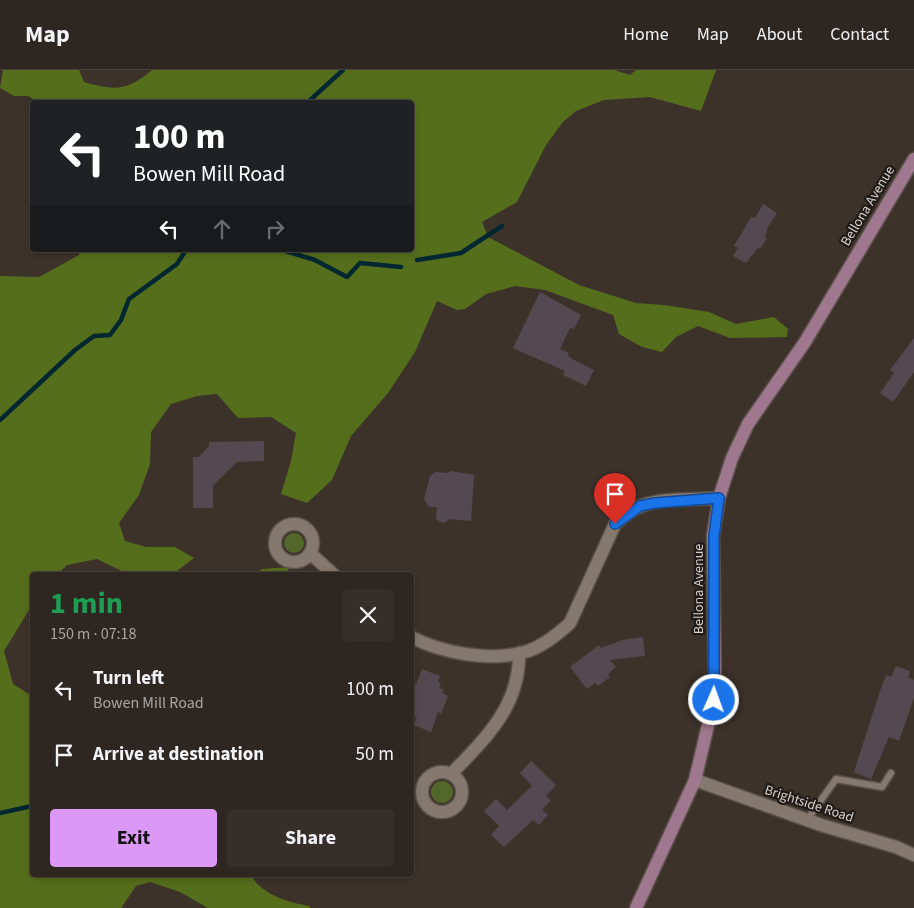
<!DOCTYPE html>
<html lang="en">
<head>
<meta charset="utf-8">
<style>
  :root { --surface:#2e2620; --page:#362e29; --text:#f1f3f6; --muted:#a7a5a5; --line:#49433e; --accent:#db99f5 }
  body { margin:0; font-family:"Source Sans 3",sans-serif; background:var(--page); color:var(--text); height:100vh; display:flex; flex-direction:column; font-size:19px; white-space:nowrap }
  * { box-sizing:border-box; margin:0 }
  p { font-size:16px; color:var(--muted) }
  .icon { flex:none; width:28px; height:28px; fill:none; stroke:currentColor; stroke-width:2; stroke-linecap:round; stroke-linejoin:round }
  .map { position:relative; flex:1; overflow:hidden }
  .details { position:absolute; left:30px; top:502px; width:384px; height:305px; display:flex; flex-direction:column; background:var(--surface); border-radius:5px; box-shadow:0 2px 8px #0003,0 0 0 1px var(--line) }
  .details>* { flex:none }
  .hud { position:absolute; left:30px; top:30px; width:384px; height:152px; border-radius:5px; box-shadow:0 2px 8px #0003,0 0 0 1px var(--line); background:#202124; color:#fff; overflow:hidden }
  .pin { position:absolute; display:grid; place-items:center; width:42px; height:42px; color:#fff; margin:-51px -21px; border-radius:50% 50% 50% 0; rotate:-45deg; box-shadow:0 0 5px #0007 }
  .pin .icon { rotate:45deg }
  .me { position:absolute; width:55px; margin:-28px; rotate:2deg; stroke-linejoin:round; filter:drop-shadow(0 0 4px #0008) }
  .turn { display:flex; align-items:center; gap:18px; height:105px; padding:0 20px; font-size:22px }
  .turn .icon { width:65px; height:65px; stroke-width:2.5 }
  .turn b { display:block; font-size:35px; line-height:42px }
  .lanes { display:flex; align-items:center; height:48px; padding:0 20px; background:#0003; justify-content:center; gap:25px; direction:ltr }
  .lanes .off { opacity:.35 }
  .round { display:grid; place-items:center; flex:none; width:52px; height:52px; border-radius:5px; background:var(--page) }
  .head { display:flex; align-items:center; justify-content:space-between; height:85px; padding:0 20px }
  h1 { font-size:30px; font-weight:700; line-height:38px; color:#1e9e55 }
  .action { display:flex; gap:10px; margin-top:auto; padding:10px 20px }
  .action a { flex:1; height:58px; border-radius:5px; background:var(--accent); color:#111; font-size:20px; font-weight:700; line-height:58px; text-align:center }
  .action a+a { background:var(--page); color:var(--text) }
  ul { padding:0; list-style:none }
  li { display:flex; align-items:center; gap:15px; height:65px; padding:0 20px }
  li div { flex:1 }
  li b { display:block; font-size:19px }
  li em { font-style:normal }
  header { display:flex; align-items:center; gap:30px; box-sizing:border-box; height:70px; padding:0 25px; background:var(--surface); border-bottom:1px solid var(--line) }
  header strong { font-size:24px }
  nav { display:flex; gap:28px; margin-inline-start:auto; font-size:18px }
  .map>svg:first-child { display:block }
  .green { fill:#53672b }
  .forest { fill:#556e1c }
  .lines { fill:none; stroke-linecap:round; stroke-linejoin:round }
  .stream { stroke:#022731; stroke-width:4.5 }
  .building { fill:#554951 }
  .lane-casing { stroke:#5a514a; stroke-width:9 }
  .street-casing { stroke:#5a514a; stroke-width:15 }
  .secondary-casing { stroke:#5a514a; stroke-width:15 }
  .lane { stroke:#85786f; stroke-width:6 }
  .street { stroke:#85786f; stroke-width:12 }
  .secondary { stroke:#9f778e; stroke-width:12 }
  .route-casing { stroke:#114b97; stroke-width:12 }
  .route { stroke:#1a73e8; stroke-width:9 }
  .labels { text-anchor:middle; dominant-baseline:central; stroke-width:4.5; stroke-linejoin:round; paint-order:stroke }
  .street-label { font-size:14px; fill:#d8d1cc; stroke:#201b18 }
</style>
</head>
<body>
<header>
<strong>Map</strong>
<nav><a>Home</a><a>Map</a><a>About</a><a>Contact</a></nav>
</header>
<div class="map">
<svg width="914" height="838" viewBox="0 0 914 838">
  <rect width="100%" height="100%" fill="#3d322a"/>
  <!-- green -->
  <g class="green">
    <circle cx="294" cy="473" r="10"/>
    <circle cx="442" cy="722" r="11"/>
  </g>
  <!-- forest -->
  <g class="forest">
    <path d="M3 0H79L84 12C115 21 127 21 152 0H614L630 5 636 0H716L701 41 650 27 604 30 576 41 563 52 546 75 517 132 482 152 488 167 579 215 636 233 664 235 709 242 736 254 774 247 788 259 787 267 730 268 698 256 676 267 662 282 642 277 619 264 613 245 545 220 515 216 486 224 465 239 457 240 437 231 415 282 388 323 351 366 332 410 307 433 281 424 291 391 296 363 271 347 238 348 217 324 197 326 171 334 151 362 150 394 139 425 119 453 125 471 146 477H175L194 488 172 505H130L97 489 67 495 57 505H32V535L4 581 13 614 32 626V805H251C262 825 288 832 309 836L310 838H208L180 822 150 812 136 816 121 838H0V206L39 207 79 185 81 180H411V32H38L28 26H14L0 18Z"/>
    <path d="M289 497 287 505H254L262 499Z"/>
  </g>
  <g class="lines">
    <!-- stream -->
    <g class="stream">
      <path d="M308 32 343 0"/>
      <path d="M196 180H212"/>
      <path d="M282 180 315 190 347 207 360 193 401 197"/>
      <path d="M417 190 461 183 502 156"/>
      <path d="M0 350 75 280 94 266 110 265 121 250 129 229 177 194 186 180"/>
      <path d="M0 743 32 736"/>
    </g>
  </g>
  <!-- building -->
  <g class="building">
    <path d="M763 134 777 143 768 157 765 167 767 168 760 179 758 178 746 193 733 186 738 178 734 176 751 147 755 148Z"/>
    <path d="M540 222 581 245 574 259 570 258 560 279 569 283 568 286 574 290 594 300 586 316 563 305 565 301 513 278Z"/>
    <path d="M914 268V302L893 332 880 323 894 303 890 300Z"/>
    <path d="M264 371V391L237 392 213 416V438H193V387H199L209 376V372Z"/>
    <path d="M451 401 474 405 471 451 449 449 445 453 440 452 436 449 437 437H429L424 429 430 406 435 402 448 403Z"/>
    <path d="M643 567 645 586 610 590 616 597 608 604 610 607 598 616 595 613 587 619 570 597 599 575 601 578 622 570Z"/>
    <path d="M896 596 910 601 908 607 914 610V628L899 671 889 667 871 709 854 702 880 621 886 605 891 607Z"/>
    <path d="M422 599 440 606 438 612 441 613 439 618 444 620 442 623 448 626 441 644 438 642 431 662 414 655 417 647 413 646 415 642 411 641V616L415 617Z"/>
    <path d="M531 691 556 715 546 726 551 730 542 740 548 745 539 755 533 750 504 777 491 765 499 756 484 741 496 729 507 740 532 716 520 703Z"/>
  </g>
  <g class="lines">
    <!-- lane casing -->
    <g class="lane-casing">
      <path id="lane" d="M807 750 836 709 882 717 891 703"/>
    </g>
    <!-- street casing -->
    <g class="street-casing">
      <g id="street">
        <circle cx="294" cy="473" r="19"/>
        <path d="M310 483 334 505"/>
        <path d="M411 567C442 583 490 592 525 582 542 577 557 565 570 553L615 454C623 447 631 439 641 436 664 427 694 430 719 428"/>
        <circle cx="442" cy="722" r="20"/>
        <path d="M451 704C486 668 520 636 519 583"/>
        <path d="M695 710 821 755 896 777 914 785"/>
      </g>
    </g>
    <!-- secondary casing -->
    <g class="secondary-casing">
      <path id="secondary" d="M636 838 695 710 714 630 715 608 713 466 719 428 732 388 748 354 805 272 914 89"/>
    </g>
    <!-- lane -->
    <use href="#lane" class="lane"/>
    <!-- street -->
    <use href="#street" class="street"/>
    <!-- secondary -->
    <use href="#secondary" class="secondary"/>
  </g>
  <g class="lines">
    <!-- route casing -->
    <g class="route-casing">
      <path id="route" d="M615 454 640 436 655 433 719 428 714 466V630"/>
    </g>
    <!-- route -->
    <use href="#route" class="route"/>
  </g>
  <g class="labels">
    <!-- street labels -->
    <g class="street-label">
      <text transform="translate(868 136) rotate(-59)">Bellona Avenue</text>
      <text transform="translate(699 519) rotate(-90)">Bellona Avenue</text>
      <text transform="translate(809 734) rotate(18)">Brightside Road</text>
    </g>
  </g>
</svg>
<div class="pin" style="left:615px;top:454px;background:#d93025"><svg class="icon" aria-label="arrive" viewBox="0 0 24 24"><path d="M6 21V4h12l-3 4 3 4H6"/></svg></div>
<svg class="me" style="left:714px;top:630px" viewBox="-20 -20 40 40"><circle r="17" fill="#1a73e8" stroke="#fff" stroke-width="3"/><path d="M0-11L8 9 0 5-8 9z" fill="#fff"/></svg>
<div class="hud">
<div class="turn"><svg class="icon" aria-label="left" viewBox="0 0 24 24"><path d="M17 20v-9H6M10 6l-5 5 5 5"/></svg><div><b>100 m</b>Bowen Mill Road</div></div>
<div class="lanes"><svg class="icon" aria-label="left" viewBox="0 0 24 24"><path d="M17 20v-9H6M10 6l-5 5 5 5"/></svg><svg class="icon off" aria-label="ahead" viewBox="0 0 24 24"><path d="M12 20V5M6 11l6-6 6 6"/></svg><svg class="icon off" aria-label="right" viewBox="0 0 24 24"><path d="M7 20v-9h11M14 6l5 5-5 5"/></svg></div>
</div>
<section class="details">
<div class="head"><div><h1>1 min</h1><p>150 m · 07:18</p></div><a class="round"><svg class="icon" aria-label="close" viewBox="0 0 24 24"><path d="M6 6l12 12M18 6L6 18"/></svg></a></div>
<ul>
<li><svg class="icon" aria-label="left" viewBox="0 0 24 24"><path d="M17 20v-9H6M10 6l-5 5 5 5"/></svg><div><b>Turn left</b><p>Bowen Mill Road</p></div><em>100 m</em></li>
<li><svg class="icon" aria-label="arrive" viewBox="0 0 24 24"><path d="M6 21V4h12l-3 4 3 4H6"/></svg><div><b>Arrive at destination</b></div><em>50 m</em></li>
</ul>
<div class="action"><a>Exit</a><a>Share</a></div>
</section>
</div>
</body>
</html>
